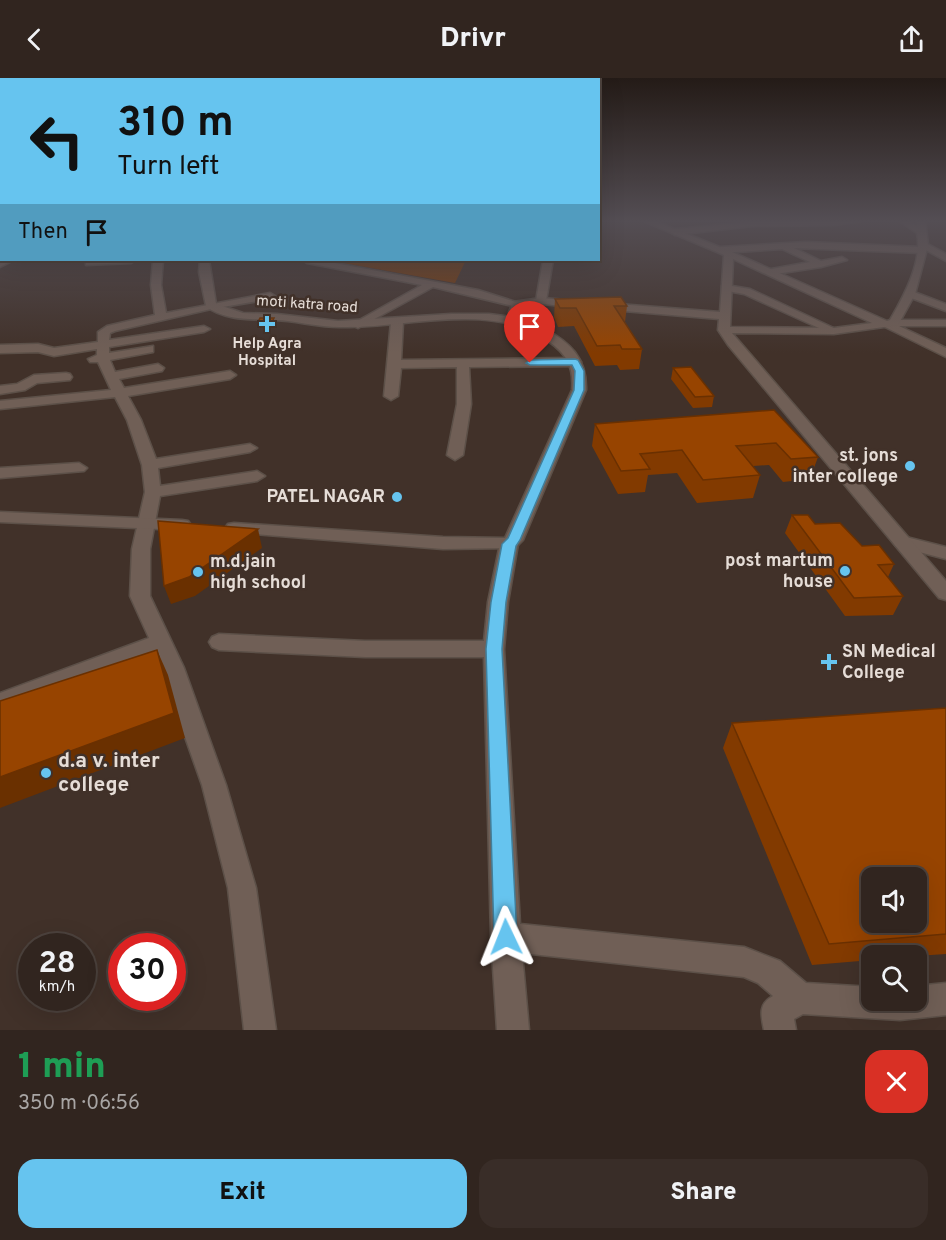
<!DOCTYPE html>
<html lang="en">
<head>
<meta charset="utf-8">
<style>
  :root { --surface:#31251f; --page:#392d28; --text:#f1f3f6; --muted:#a8a5a4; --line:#4c423d; --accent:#66c4ef }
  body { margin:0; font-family:Overpass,sans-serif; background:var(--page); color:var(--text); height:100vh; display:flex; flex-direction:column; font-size:22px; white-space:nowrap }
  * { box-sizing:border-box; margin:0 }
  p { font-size:20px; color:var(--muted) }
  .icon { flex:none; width:33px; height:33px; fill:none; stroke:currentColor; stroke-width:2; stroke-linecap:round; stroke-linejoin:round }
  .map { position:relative; height:952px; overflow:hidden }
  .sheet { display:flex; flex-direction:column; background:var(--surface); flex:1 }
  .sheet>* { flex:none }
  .hud { position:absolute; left:0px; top:0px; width:600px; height:183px; box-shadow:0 6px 24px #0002,0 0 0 2px var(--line); background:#66c4ef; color:#111; overflow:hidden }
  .controls { position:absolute; left:861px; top:789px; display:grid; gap:12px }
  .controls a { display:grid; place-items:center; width:66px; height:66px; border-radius:12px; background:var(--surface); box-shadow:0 6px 24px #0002,0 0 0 2px var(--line); font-size:30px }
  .speed { position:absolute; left:18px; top:855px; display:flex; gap:12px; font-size:30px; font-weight:700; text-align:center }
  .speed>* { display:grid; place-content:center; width:78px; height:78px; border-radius:50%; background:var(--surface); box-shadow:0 6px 24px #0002,0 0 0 2px var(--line); line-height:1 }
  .speed small { font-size:15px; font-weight:400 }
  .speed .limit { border:9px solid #d22; background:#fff; color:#111 }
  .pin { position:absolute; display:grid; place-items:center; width:51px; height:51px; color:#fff; margin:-62px -26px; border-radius:50% 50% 50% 0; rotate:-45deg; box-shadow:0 0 6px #0007 }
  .pin .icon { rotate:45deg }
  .me { position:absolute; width:66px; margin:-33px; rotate:358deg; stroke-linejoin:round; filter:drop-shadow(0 0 4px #0008) }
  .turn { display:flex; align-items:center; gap:21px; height:126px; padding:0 18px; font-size:27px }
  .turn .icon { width:78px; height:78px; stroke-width:2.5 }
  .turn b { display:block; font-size:42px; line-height:51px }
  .then { display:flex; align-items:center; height:57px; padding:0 18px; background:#0003; gap:12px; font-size:22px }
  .round { display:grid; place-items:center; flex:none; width:63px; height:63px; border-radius:18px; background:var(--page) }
  .overview { display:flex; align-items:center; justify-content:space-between; height:102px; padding:0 18px }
  h1 { font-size:36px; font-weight:800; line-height:45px; color:#1e9e55 }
  .primary-button { display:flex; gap:12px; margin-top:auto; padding:12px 18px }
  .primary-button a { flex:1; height:69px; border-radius:18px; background:var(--accent); color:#111; font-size:24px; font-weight:800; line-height:69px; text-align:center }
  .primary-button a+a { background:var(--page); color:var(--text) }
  header { display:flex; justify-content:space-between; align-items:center; height:78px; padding:0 18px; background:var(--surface); font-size:27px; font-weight:800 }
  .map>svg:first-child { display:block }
  .green { fill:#7c3700 }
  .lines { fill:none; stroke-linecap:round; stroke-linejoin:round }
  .street-casing { stroke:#5c5048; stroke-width:3 }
  .secondary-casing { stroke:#5c5048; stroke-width:3 }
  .street { fill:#705f56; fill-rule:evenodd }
  .secondary { fill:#705f56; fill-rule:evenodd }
  .wall { fill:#823a00 }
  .shaded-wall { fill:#6a3000 }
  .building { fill:#974400; stroke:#6a3000; stroke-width:1.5; fill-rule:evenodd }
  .route { fill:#66c4ef; stroke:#427f9b; stroke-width:1.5 }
  .poi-dot { fill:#66c4ef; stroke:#413129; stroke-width:2 }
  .labels { text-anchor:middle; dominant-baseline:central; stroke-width:5; stroke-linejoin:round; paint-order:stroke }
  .far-street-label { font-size:15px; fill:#e6ddd7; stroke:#413129 }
  .far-poi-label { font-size:15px; font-weight:bold; fill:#e6ddd7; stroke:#413129 }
  .poi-label { font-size:18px; font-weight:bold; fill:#e6ddd7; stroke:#413129; text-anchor:end }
  .near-poi-label { font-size:21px; font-weight:bold; fill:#e6ddd7; stroke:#413129; text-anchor:start }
</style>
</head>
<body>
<header><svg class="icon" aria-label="back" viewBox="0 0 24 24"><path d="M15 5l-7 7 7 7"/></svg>Drivr<svg class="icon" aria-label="share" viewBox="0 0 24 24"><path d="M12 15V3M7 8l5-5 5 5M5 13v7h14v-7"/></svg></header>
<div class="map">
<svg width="946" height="952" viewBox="0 0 946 952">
  <rect width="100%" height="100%" fill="#413129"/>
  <!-- green -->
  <path class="green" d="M326 182H466L455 205Z"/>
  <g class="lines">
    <!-- street casing -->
    <g class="street-casing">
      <g id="street">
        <path d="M869 142 834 147 752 148 675 157 671 154 675 151 752 144Z"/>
        <rect x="0" y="144" width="2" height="4"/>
        <rect x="0" y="159" width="2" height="6"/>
        <path d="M806 164 922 169 920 167 924 164 946 176V183L926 172 922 175 794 170 821 183 842 179 847 182 821 189 769 197 764 194 766 192 810 184 782 171 721 175 717 172 721 169Z"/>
        <path d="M2 182H14L0 189V183Z"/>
        <path d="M89 182H136L131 185 86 187V183Z"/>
        <path d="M153 182H163L161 207 166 235 270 215 275 218 270 221 211 231 115 253 110 255 109 262 204 248 210 251 204 254 109 269V275L153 268V274L110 282 115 294 158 286 164 290 162 293 119 301 124 310 230 293 236 297 230 301 128 318 141 342 156 381 250 366 257 370 250 374 158 390 160 408 257 393 265 398 257 403 160 418 150 471V518L184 590 226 707 256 810 276 952H244L228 810 202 707 155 574 0 633V615L149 560 130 518 132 471 145 414 142 387 127 342 115 319 0 331V323L111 312 98 284H90L88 281 97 277V271L54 278 38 274 0 275V267L38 266 54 270 98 264V254L107 248 155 237 151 207Z"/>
        <path d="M303 182H319L478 212 522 226 517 229 433 209 358 250 352 247 354 245 422 207 307 185Z"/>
        <path d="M543 182H553L546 223 541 226 536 223Z"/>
        <path d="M726 207 750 211 840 253 838 255H830L744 216 722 212V208Z"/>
        <path d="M906 214H914L946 226V233L906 218Z"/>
        <path d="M397 241 403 244 401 282 575 280 581 284 575 288 469 289 471 326 463 377 455 382 447 377 457 326V289L401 290 398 318 391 322 384 318 391 244Z"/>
        <path d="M894 242H946V248H899L946 270V279L881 247Z"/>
        <path d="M66 295 70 296 72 299 70 302 37 305 25 312 0 316V308L17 306 34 297Z"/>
        <path d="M79 385 87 390 84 393 0 400V390Z"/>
        <path d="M902 458 946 469V481L896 468 893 464 896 460Z"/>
        <path d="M509 460 515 462 518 466 508 524 504 571 520 846 744 869 780 883 806 905 872 909V922H916V908L946 905V937L900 942 803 936 794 941 796 952H764C761 937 758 926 773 918L758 905 744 899 522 875 529 952H497L491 859 484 579H365L219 572 212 569 209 564 212 559 219 556 365 563H484L488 524 500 466 503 462Z"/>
      </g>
    </g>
    <!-- secondary casing -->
    <g class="secondary-casing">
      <g id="secondary">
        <path d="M641 142H652L732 174 887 243 890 242C904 218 923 183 917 155L898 142H907L917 148V142H925L928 167 915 216 898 247 834 256 732 255 946 503V522L939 520 728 267 718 252 719 241 541 226 521 229 519 234C525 243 534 245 543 250 570 264 587 280 586 312L523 462 515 470 443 471 228 454 225 450 228 446 234 445 443 459 505 460 572 312C574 289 567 276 548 263 488 222 407 251 339 249 318 249 297 243 276 242 254 241 223 243 206 228L199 194 200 182H209L216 226 243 235 277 236 338 243 451 236H489L512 239 509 234 513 224 541 220 720 234 724 177ZM733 181 872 245 834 250 730 249Z"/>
        <path d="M0 434 182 442 188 443 191 447 188 451 182 452 0 444Z"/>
      </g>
    </g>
    <!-- street -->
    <use href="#street" class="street"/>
    <!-- secondary -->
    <use href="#secondary" class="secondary"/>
  </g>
  <!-- wall -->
  <g class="wall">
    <path d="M555 221 627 228 625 244 642 271 639 291 620 292 617 287 595 288 574 248 558 249 554 239Z"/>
    <path d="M274 240V245L273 249H259L258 244Z"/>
    <path d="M673 290 714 318 712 329 693 330 671 301Z"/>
    <path d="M774 332 818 379 810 401 783 404 769 387 753 388 760 397 753 420 697 425 677 395 648 397 645 414 618 416 592 368 595 346Z"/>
    <path d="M792 437 815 446 862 468 894 486 888 499 903 518 893 537 845 538 785 455Z"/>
    <path d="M946 630V876L916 878H872V882L812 887 723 670 732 645Z"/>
  </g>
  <!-- shaded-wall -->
  <g class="shaded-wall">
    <path d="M258 451 262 470 195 518 171 526 164 508Z"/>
    <path d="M157 572 168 597 185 660 0 730V699Z"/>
  </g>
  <!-- building -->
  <g class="building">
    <path d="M621 219 627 228H614L642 271H622L620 267 597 268 576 230H560L555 221Z"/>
    <path d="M260 240H274L272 244H258Z"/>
    <path d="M691 289 714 318 695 319 673 290Z"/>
    <path d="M774 332 818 379 791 381 776 365 736 368 760 397 703 402 682 372 640 376 650 391 621 393 595 346Z"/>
    <path d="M792 437H808L815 446 840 445 862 468 879 467 894 486 878 487 903 518 854 520Z"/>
    <path d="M158 443 258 451 189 499 164 508Z"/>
    <path d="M157 572 174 635 0 699V623Z"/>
    <path d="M946 630V856L829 866 732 645ZM872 800H916V844H872Z"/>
  </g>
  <!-- sky -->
  <linearGradient id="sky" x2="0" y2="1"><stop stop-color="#241b17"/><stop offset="0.52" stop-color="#544e54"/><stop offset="1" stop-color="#544e54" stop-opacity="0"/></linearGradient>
  <rect width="946" height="275" fill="url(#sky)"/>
  <!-- route -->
  <path class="route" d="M575 281 578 282 584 293V312L520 462 516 468 506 524 502 571 517 859 514 867 506 870 498 867 494 859 486 571 491 524 502 466 508 460 574 312 575 293 572 287H530L526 285 530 282Z"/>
  <!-- markers -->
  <g class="poi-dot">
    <path d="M264 237h6v6h6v6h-6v6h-6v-6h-6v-6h6z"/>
    <circle cx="910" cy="388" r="6"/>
    <circle cx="397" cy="419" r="6"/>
    <circle cx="845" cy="493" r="6"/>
    <circle cx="198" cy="494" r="6"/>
    <path d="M826 575h6v6h6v6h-6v6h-6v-6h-6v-6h6z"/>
    <circle cx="46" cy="695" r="6"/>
  </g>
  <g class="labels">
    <!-- far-street labels -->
    <g class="far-street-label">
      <text transform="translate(307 227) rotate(4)">moti katra road</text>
    </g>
    <!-- far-poi labels -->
    <g class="far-poi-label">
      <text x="267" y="266">Help Agra<tspan x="267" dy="17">Hospital</tspan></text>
    </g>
    <!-- poi labels -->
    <g class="poi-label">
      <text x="898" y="378">st. jons<tspan x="898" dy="21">inter college</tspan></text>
      <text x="385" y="419">PATEL NAGAR</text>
      <text x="833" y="483">post martum<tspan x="833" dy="21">house</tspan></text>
      <text x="210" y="484" text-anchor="start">m.d.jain<tspan x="210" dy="21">high school</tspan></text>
      <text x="842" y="574" text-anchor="start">SN Medical<tspan x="842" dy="21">College</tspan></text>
    </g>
    <!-- near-poi labels -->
    <g class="near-poi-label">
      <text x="58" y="683">d.a v. inter<tspan x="58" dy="24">college</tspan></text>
    </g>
  </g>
</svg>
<div class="controls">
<a><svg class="icon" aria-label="sound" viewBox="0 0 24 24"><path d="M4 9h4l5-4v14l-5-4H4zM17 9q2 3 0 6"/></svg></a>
<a><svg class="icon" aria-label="search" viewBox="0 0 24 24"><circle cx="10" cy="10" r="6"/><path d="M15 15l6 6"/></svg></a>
</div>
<div class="speed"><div>28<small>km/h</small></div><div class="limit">30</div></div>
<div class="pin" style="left:530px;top:285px;background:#d93025"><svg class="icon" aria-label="arrive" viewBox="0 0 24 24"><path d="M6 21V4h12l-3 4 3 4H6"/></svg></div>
<svg class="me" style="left:506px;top:859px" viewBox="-20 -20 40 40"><path d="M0-17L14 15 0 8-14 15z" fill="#66c4ef" stroke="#fff" stroke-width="4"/></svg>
<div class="hud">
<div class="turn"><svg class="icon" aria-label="left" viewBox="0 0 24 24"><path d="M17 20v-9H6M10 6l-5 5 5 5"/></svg><div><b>310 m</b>Turn left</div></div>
<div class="then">Then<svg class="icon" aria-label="arrive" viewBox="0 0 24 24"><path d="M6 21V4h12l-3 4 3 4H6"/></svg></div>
</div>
</div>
<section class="sheet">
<div class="overview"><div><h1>1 min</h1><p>350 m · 06:56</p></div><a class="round" style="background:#d93025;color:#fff"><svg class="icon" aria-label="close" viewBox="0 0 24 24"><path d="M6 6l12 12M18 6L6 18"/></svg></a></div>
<div class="primary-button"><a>Exit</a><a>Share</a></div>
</section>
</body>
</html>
